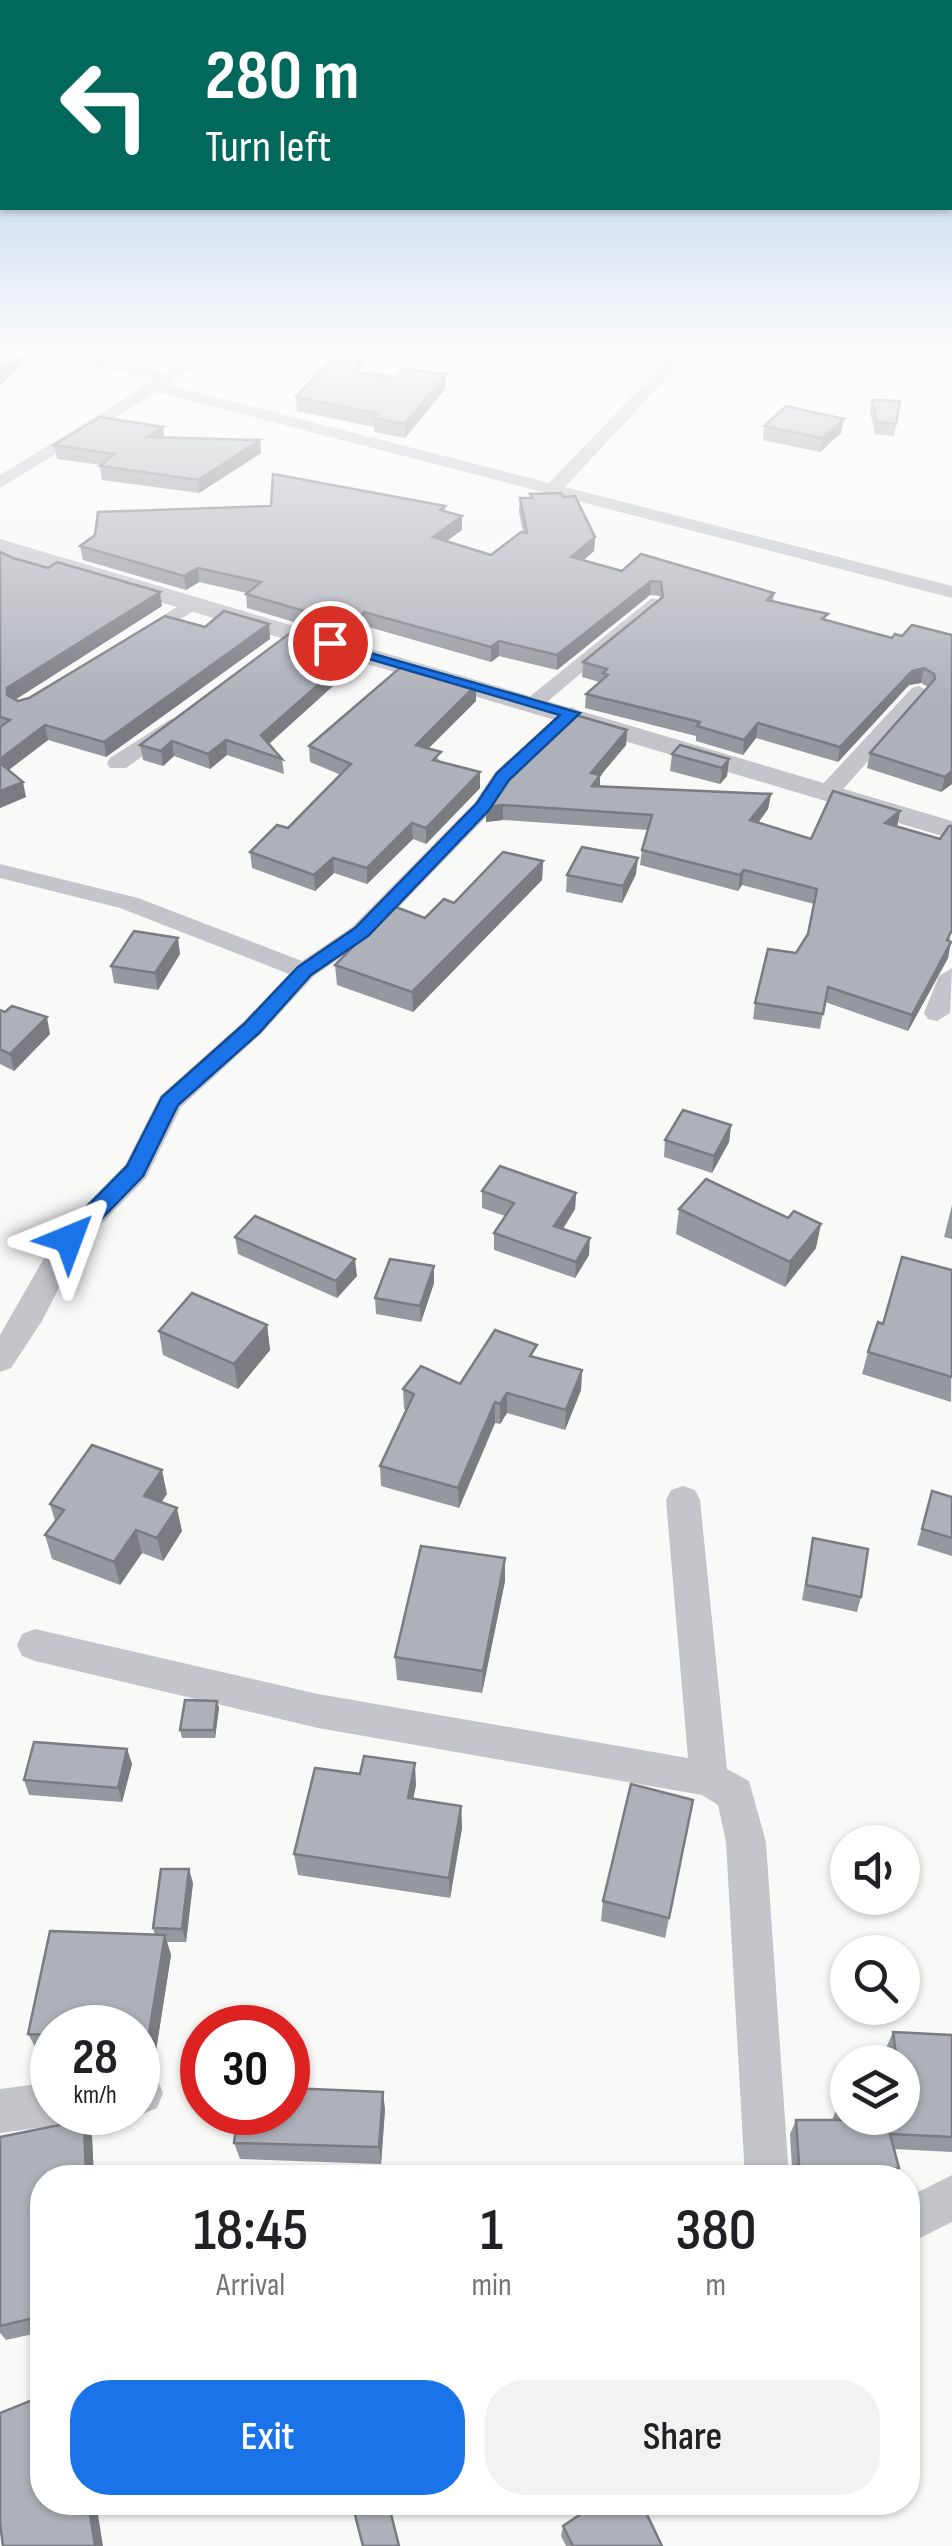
<!DOCTYPE html>
<html lang="en">
<head>
<meta charset="utf-8">
<style>
  :root { --surface:#fff; --page:#f2f2f2; --text:#202124; --muted:#757577; --accent:#1a73e8 }
  body { margin:0; font-family:"Sofia Sans Condensed",sans-serif; background:var(--page); color:var(--text); height:100vh; display:flex; flex-direction:column; font-size:38px; white-space:nowrap }
  * { box-sizing:border-box; margin:0 }
  p { font-size:32px; color:var(--muted) }
  .icon { flex:none; width:55px; height:55px; fill:none; stroke:currentColor; stroke-width:2; stroke-linecap:round; stroke-linejoin:round }
  .map { position:relative; flex:1; overflow:hidden }
  .sheet { position:absolute; left:30px; top:2165px; width:890px; height:350px; display:flex; flex-direction:column; background:var(--surface); border-radius:40px; box-shadow:0 2px 8px #0004 }
  .sheet>* { flex:none }
  .banner { position:absolute; left:0px; top:0px; width:952px; height:210px; box-shadow:0 2px 8px #0004; background:#00695c; color:#fff; overflow:hidden }
  .fabs { position:absolute; left:830px; top:1825px; display:grid; gap:20px }
  .fabs a { display:grid; place-items:center; width:90px; height:90px; border-radius:50%; background:var(--surface); box-shadow:0 2px 8px #0004; font-size:50px }
  .speed { position:absolute; left:30px; top:2005px; display:flex; gap:20px; font-size:50px; font-weight:700; text-align:center }
  .speed>* { display:grid; place-content:center; width:130px; height:130px; border-radius:50%; background:var(--surface); box-shadow:0 2px 8px #0004; line-height:1 }
  .speed small { font-size:25px; font-weight:400 }
  .speed .limit { border:15px solid #d22; background:#fff; color:#111 }
  .pin { position:absolute; display:grid; place-items:center; width:85px; height:85px; color:#fff; margin:-42px; border:5px solid #fff; border-radius:50%; box-shadow:0 2px 10px #0007 }
  .me { position:absolute; width:110px; margin:-55px; rotate:44deg; stroke-linejoin:round; filter:drop-shadow(0 0 8px #0008) }
  .turn { display:flex; align-items:center; gap:35px; height:210px; padding:0 40px; font-size:45px }
  .turn .icon { width:130px; height:130px; stroke-width:2.5 }
  .turn b { display:block; font-size:70px; line-height:85px }
  .eta { display:flex; justify-content:space-evenly; align-items:center; height:170px; text-align:center }
  .eta b { font-size:60px; font-weight:600; line-height:70px }
  .primary-button { display:flex; gap:20px; margin-top:auto; padding:20px 40px }
  .primary-button a { flex:1; height:115px; border-radius:40px; background:var(--accent); color:#fff; font-size:40px; font-weight:600; line-height:115px; text-align:center }
  .primary-button a+a { background:var(--page); color:var(--text) }
  .map>svg:first-child { display:block }
  .lines { fill:none; stroke-linecap:round; stroke-linejoin:round }
  .minor { fill:#c3c5ca; fill-rule:evenodd }
  .tertiary { fill:#c3c5ca; fill-rule:evenodd }
  .wall { fill:#96989f }
  .shaded-wall { fill:#7a7c82 }
  .building { fill:#aeb1b9; stroke:#7a7c82; stroke-width:2.5 }
  .route { fill:#1a73e8; stroke:#114b97; stroke-width:2.5 }
</style>
</head>
<body>
<div class="map">
<svg width="952" height="2546" viewBox="0 0 952 2546">
  <rect width="100%" height="100%" fill="#f9f9f8"/>
  <g class="lines">
    <!-- minor -->
    <g class="minor">
      <path d="M27 349H56L166 373 205 349H223L168 385 549 483 663 364 667 349H683L676 368 565 487 952 586V598L157 392 0 488V475L155 380Z"/>
      <path d="M652 598 659 600V608L542 706H528L525 702 528 698Z"/>
      <path d="M190 599 200 605 197 609 145 641 138 643 128 637Z"/>
      <path d="M919 686 929 692 926 696 836 797H820L817 792 820 787 912 688Z"/>
      <path d="M572 707 583 713 579 717 511 781 491 812 370 937 314 976 261 1034 181 1107 146 1178 81 1245 42 1321 11 1368 0 1372V1335L59 1232 125 1165 160 1096 243 1022 289 974 120 908 0 878V864L138 898 302 961 352 927 475 802 495 772 565 709Z"/>
      <path d="M171 719 182 725 179 730 126 768H110L107 763 110 758Z"/>
      <path d="M952 968 950 1013 937 1021 928 1019 924 1013 939 976Z"/>
      <path d="M683 1486 695 1490 700 1500 727 1769 749 1781 766 1842 789 2178H745L726 1842 718 1805 702 1795 318 1728 35 1661 22 1656 17 1645 22 1634 35 1629 318 1694 688 1758 666 1500 671 1490Z"/>
      <path d="M142 2072 157 2078 163 2093 157 2108 138 2116 131 2112H138V2073Z"/>
      <path d="M52 2082V2112H70L67 2119 52 2126 0 2133V2089Z"/>
      <path d="M952 2175V2222L908 2244V2197Z"/>
    </g>
    <!-- tertiary -->
    <path class="tertiary" d="M0 539 952 821V839L0 554Z"/>
  </g>
  <!-- wall -->
  <g class="wall">
    <path d="M73 349H124L111 357Z"/>
    <path d="M360 373 397 377 446 374V388L405 438 374 432V427L297 411 296 397Z"/>
    <path d="M872 400 900 401 894 436 875 434 870 412Z"/>
    <path d="M764 426 841 433 820 452 763 440Z"/>
    <path d="M163 427 164 438 260 440 261 453 199 493 102 480 100 466 101 465 57 459 54 445Z"/>
    <path d="M530 494 563 497 595 537 594 551 583 560 622 571 774 593 773 601 827 621 892 638 902 636 952 635V784L941 792 867 768 870 753 928 687 921 683 909 685 838 762 756 738 743 755 696 741V736L585 708 586 694 599 682 582 677 583 662 660 598V596L650 595 557 670 499 656 491 662 365 626 350 639 247 608 246 594 247 593 199 582 186 590 83 560 80 546 445 506V511L462 530 446 541 491 555 523 532 519 512 520 498H530Z"/>
    <path d="M0 552 13 558 162 606 16 699 18 701 29 698 205 627 269 624 270 639 106 757 48 740 8 770 26 797 0 808Z"/>
    <path d="M328 642V657L344 676 269 744 282 759 284 774 227 755 210 769 174 756 163 766 143 760 140 745Z"/>
    <path d="M476 701 428 748 441 762 480 788 426 844 413 839 367 884 334 873 315 891 252 868 250 852 288 828 341 775 310 762 309 746Z"/>
    <path d="M627 730 626 745 600 776V787L771 794 768 809 758 823 811 839 900 811 897 826 940 839 950 942 948 958 908 1031 825 1002 820 1029 753 1019 755 1003 796 953 808 934 814 904 742 885 738 891 640 865 642 850 648 830 503 820 486 822V807Z"/>
    <path d="M672 754 729 759 727 776 720 784 670 771Z"/>
    <path d="M543 861 542 880 413 1012 337 985 335 965 425 918Z"/>
    <path d="M636 874 622 903 566 892 567 875Z"/>
    <path d="M180 954 158 990 114 983 111 966Z"/>
    <path d="M0 1010 50 1034 14 1071 0 1064Z"/>
    <path d="M731 1125 729 1142 712 1173 664 1157 665 1140Z"/>
    <path d="M482 1191 576 1193 575 1209 563 1229 589 1255 575 1278 494 1250V1233L505 1216 482 1208Z"/>
    <path d="M952 1205V1239L944 1237Z"/>
    <path d="M679 1209 816 1248 785 1287 676 1234Z"/>
    <path d="M235 1237 357 1276 337 1298 238 1254Z"/>
    <path d="M434 1266V1283L421 1322 376 1314 375 1298Z"/>
    <path d="M952 1270 951 1402 862 1374 868 1352 883 1324Z"/>
    <path d="M267 1325 270 1350 238 1389 163 1355 159 1331Z"/>
    <path d="M536 1357 582 1370 581 1390 565 1430 507 1413 500 1424 495 1423 459 1508 381 1486 380 1466 407 1410 404 1409 403 1389 460 1384Z"/>
    <path d="M932 1491 952 1497V1556L917 1545Z"/>
    <path d="M167 1494 161 1502 182 1531 163 1561 142 1553 120 1585 52 1559 45 1535 55 1521 50 1504Z"/>
    <path d="M813 1538 861 1597 857 1612 802 1600Z"/>
    <path d="M505 1581 482 1693 397 1680 395 1657Z"/>
    <path d="M217 1701 219 1708 215 1738H182L180 1730Z"/>
    <path d="M127 1749 132 1764 122 1802 29 1795 24 1780Z"/>
    <path d="M416 1785 413 1799 461 1806 462 1828 450 1898 298 1875 294 1854Z"/>
    <path d="M693 1800 665 1938 601 1921 603 1901Z"/>
    <path d="M193 1883 186 1942H167L171 1955 155 2057 138 2056V2028H52V2053L38 2052 28 2034 155 1935 153 1928Z"/>
    <path d="M893 2032 952 2035V2152L894 2149 899 2168 894 2178H788L792 2168 790 2134 796 2120H832L838 2105 902 2118V2062H888L886 2048Z"/>
    <path d="M385 2109 381 2164 240 2159 234 2143Z"/>
    <path d="M84 2120 92 2137 94 2178H42V2332L6 2340 0 2333V2137Z"/>
    <path d="M788 2502H806L796 2513Z"/>
    <path d="M563 2526 662 2546H566L561 2536Z"/>
  </g>
  <!-- shaded-wall -->
  <g class="shaded-wall">
    <path d="M24 349H29L30 358 0 385V370Z"/>
    <path d="M109 349H124L111 357Z"/>
    <path d="M363 349H368L355 386V372Z"/>
    <path d="M446 374V388L405 438V424Z"/>
    <path d="M844 419 841 433 820 452 822 438Z"/>
    <path d="M163 427 164 440 147 437Z"/>
    <path d="M260 440 261 453 199 493 198 480Z"/>
    <path d="M462 516V530L433 551V537Z"/>
    <path d="M595 537 594 551 571 571V557Z"/>
    <path d="M198 568 199 582 186 590 184 576Z"/>
    <path d="M651 581 650 595 557 670V655Z"/>
    <path d="M160 592 162 606 10 703V709L7 688Z"/>
    <path d="M364 612 365 626 350 639 349 624Z"/>
    <path d="M269 624 270 639 106 757 104 742Z"/>
    <path d="M499 641V656L491 662V647Z"/>
    <path d="M328 642 329 656 315 668 314 654Z"/>
    <path d="M344 662V676L262 750 261 735Z"/>
    <path d="M924 668 921 683 909 685 838 762 840 747 912 671Z"/>
    <path d="M476 685V701L417 760 416 745Z"/>
    <path d="M758 723 756 738 743 755 744 740Z"/>
    <path d="M45 725 48 740 1 776 0 759Z"/>
    <path d="M627 730 626 745 600 776V790L591 802V773Z"/>
    <path d="M226 740 227 755 210 769 208 754Z"/>
    <path d="M172 741 174 756 163 766 161 751Z"/>
    <path d="M729 759 727 776 720 784 722 768Z"/>
    <path d="M952 771V784L941 792 945 777Z"/>
    <path d="M480 772V788L426 844V828Z"/>
    <path d="M23 782 26 797 0 808V791Z"/>
    <path d="M771 794 768 809 748 836 750 820Z"/>
    <path d="M503 805V820L486 822V807Z"/>
    <path d="M900 811 897 827 885 823Z"/>
    <path d="M412 823 413 839 367 884V868Z"/>
    <path d="M333 858 334 873 315 891 314 875Z"/>
    <path d="M638 858 636 874 622 903 623 886Z"/>
    <path d="M543 861 542 880 413 1012 412 992Z"/>
    <path d="M744 870 742 885 738 891 740 875Z"/>
    <path d="M178 938 180 954 158 990 155 973Z"/>
    <path d="M951 942 948 958 908 1031 912 1015Z"/>
    <path d="M47 1017 50 1034 14 1071 10 1054Z"/>
    <path d="M731 1125 729 1142 712 1173 714 1156Z"/>
    <path d="M576 1193 575 1209 554 1243V1226Z"/>
    <path d="M821 1224 816 1248 785 1287 790 1262Z"/>
    <path d="M590 1238 589 1255 575 1278 576 1262Z"/>
    <path d="M355 1259 357 1276 337 1298 336 1281Z"/>
    <path d="M434 1266V1283L421 1322 420 1306Z"/>
    <path d="M267 1325 270 1350 238 1389 234 1364Z"/>
    <path d="M582 1370 581 1390 565 1430 566 1410Z"/>
    <path d="M507 1393V1413L500 1424V1404Z"/>
    <path d="M495 1402V1423L459 1508 458 1488Z"/>
    <path d="M162 1470 167 1494 150 1519 144 1496Z"/>
    <path d="M177 1508 182 1531 163 1561 157 1538Z"/>
    <path d="M136 1530 142 1553 120 1585 114 1562Z"/>
    <path d="M505 1558V1581L482 1693 483 1671Z"/>
    <path d="M217 1701 219 1708 215 1738 214 1730Z"/>
    <path d="M127 1749 132 1764 122 1802 118 1788Z"/>
    <path d="M415 1763 416 1785 409 1819 408 1798Z"/>
    <path d="M461 1806 462 1828 450 1898 449 1878Z"/>
    <path d="M189 1869 193 1883 186 1942 182 1929Z"/>
    <path d="M165 1935 171 1955 155 2057 148 2039Z"/>
    <path d="M383 2092 385 2109 381 2164 379 2147Z"/>
    <path d="M84 2120 92 2137 94 2178H86Z"/>
    <path d="M88 2502H96L103 2546H95Z"/>
  </g>
  <!-- building -->
  <g class="building">
    <path d="M0 349H24L0 370Z"/>
    <path d="M341 349H363L355 372 397 377 404 369 446 374 405 424 373 418 378 414 296 397Z"/>
    <path d="M872 400 900 401 896 424 877 422Z"/>
    <path d="M786 406 844 419 822 438 764 426Z"/>
    <path d="M100 417 163 427 147 437 260 440 198 480 100 466 114 454 54 445Z"/>
    <path d="M273 474 445 506 440 510 462 516 433 537 491 555 521 532 527 533 520 498H532L530 494 561 493 563 497 575 496 595 537 571 557 622 571 641 554 774 593 767 600 828 614 822 619 892 638 895 634 902 636 912 625 952 635V771L945 777 870 753 935 679 934 674 924 668 912 671 840 747 758 723 744 740 697 726 700 722 586 694 608 675 603 673 607 669 583 662 663 597 661 582 651 581 557 655 499 641 491 647 364 612 349 624 246 594 261 582 198 568 184 576 80 546 95 535 98 512 271 506Z"/>
    <path d="M0 552 13 558 48 568 57 562 160 592 7 688V695L18 701 29 698 165 616 205 627 224 611 269 624 104 742 45 725 0 759V727L10 720 0 717Z"/>
    <path d="M293 631 328 642 314 654 344 662 261 735 282 759 226 740 208 754 172 741 161 751 140 745Z"/>
    <path d="M402 666 476 685 416 745 441 752 433 760 480 772 426 828 412 823 367 868 333 858 314 875 250 852 277 825 288 828 351 764 309 746Z"/>
    <path d="M572 714 627 730 591 773 600 775 592 786 771 794 750 820 811 839 833 791 900 811 885 823 940 839 949 826H952V930L947 940 951 942 912 1015 828 987 823 1014 755 1003 768 949 796 953 808 934 817 889 744 870 740 875 642 850 652 815 503 805 486 807 514 768Z"/>
    <path d="M680 745 729 759 722 768 672 754Z"/>
    <path d="M0 763 23 782 0 791Z"/>
    <path d="M582 847 638 858 623 886 567 875Z"/>
    <path d="M503 852 543 861 412 992 335 965 393 906 425 918 444 899 454 903Z"/>
    <path d="M134 931 178 938 155 973 111 966Z"/>
    <path d="M12 1006 47 1017 10 1054 0 1049V1010L5 1012Z"/>
    <path d="M683 1110 731 1125 714 1156 665 1140Z"/>
    <path d="M500 1166 576 1193 554 1226 590 1238 576 1262 494 1233 514 1203 482 1191Z"/>
    <path d="M706 1179 788 1218 794 1211 821 1224 790 1262 679 1209Z"/>
    <path d="M255 1216 355 1259 336 1281 235 1237Z"/>
    <path d="M902 1257 952 1270V1377L868 1352 878 1322 883 1324Z"/>
    <path d="M390 1259 434 1266 420 1306 375 1298Z"/>
    <path d="M192 1293 267 1325 234 1364 159 1331Z"/>
    <path d="M495 1330 537 1345 530 1356 582 1370 566 1410 507 1393 500 1404 495 1402 458 1488 380 1466 414 1394 403 1389 421 1366 460 1384Z"/>
    <path d="M92 1445 162 1470 144 1496 177 1508 157 1538 136 1530 114 1562 45 1535 64 1510 50 1504Z"/>
    <path d="M932 1491 952 1497V1538L922 1529Z"/>
    <path d="M813 1538 868 1549 861 1597 806 1585Z"/>
    <path d="M421 1546 505 1558 483 1671 395 1657Z"/>
    <path d="M185 1700 217 1701 214 1730H180Z"/>
    <path d="M34 1742 127 1749 118 1788 24 1780Z"/>
    <path d="M364 1756 415 1763 408 1798 461 1806 449 1878 294 1854 315 1768 360 1774Z"/>
    <path d="M631 1784 693 1800 669 1918 603 1901Z"/>
    <path d="M161 1869H189L182 1929 153 1928Z"/>
    <path d="M50 1931 165 1935 148 2039 138 2038V2028H52V2035L28 2034Z"/>
    <path d="M893 2032 952 2035V2137L890 2134 899 2168 848 2176V2178H793L792 2168 799 2164 796 2120H842L838 2105 848 2103V2118H902V2062H897Z"/>
    <path d="M288 2088 383 2092 379 2147 234 2143 238 2112H288Z"/>
    <path d="M84 2120 86 2178H42V2316L0 2326V2137Z"/>
    <path d="M42 2396V2502H88L95 2546H3L0 2523V2413Z"/>
    <path d="M377 2502H388L399 2546H363L354 2511Z"/>
    <path d="M599 2502H641L662 2546H573L563 2526Z"/>
  </g>
  <!-- sky -->
  <linearGradient id="sky" x2="0" y2="1"><stop stop-color="#98bcdd"/><stop offset="0.5" stop-color="#fcfcfc"/><stop offset="1" stop-color="#fcfcfc" stop-opacity="0"/></linearGradient>
  <rect width="952" height="705" fill="url(#sky)"/>
  <!-- route -->
  <path class="route" d="M325 640 580 713 509 780 489 810 368 936 311 975 259 1033 178 1105 143 1176 77 1244H61L58 1239 61 1233 127 1166 162 1097 244 1024 298 967 355 928 477 803 497 773 560 715 325 646Z"/>
</svg>
<div class="fabs">
<a><svg class="icon" aria-label="sound" viewBox="0 0 24 24"><path d="M4 9h4l5-4v14l-5-4H4zM17 9q2 3 0 6"/></svg></a>
<a><svg class="icon" aria-label="search" viewBox="0 0 24 24"><circle cx="10" cy="10" r="6"/><path d="M15 15l6 6"/></svg></a>
<a><svg class="icon" aria-label="layers" viewBox="0 0 24 24"><path d="M12 4l9 5-9 5-9-5zM3 14l9 5 9-5"/></svg></a>
</div>
<div class="speed"><div>28<small>km/h</small></div><div class="limit">30</div></div>
<div class="pin" style="left:330px;top:643px;background:#d93025"><svg class="icon" aria-label="arrive" viewBox="0 0 24 24"><path d="M6 21V4h12l-3 4 3 4H6"/></svg></div>
<svg class="me" style="left:69px;top:1239px" viewBox="-20 -20 40 40"><path d="M0-17L14 15 0 8-14 15z" fill="#1a73e8" stroke="#fff" stroke-width="4"/></svg>
<div class="banner">
<div class="turn"><svg class="icon" aria-label="left" viewBox="0 0 24 24"><path d="M17 20v-9H6M10 6l-5 5 5 5"/></svg><div><b>280 m</b>Turn left</div></div>
</div>
<section class="sheet">
<div class="eta">
<div><b>18:45</b><p>Arrival</p></div>
<div><b>1</b><p>min</p></div>
<div><b>380</b><p>m</p></div>
</div>
<div class="primary-button"><a>Exit</a><a>Share</a></div>
</section>
</div>
</body>
</html>
